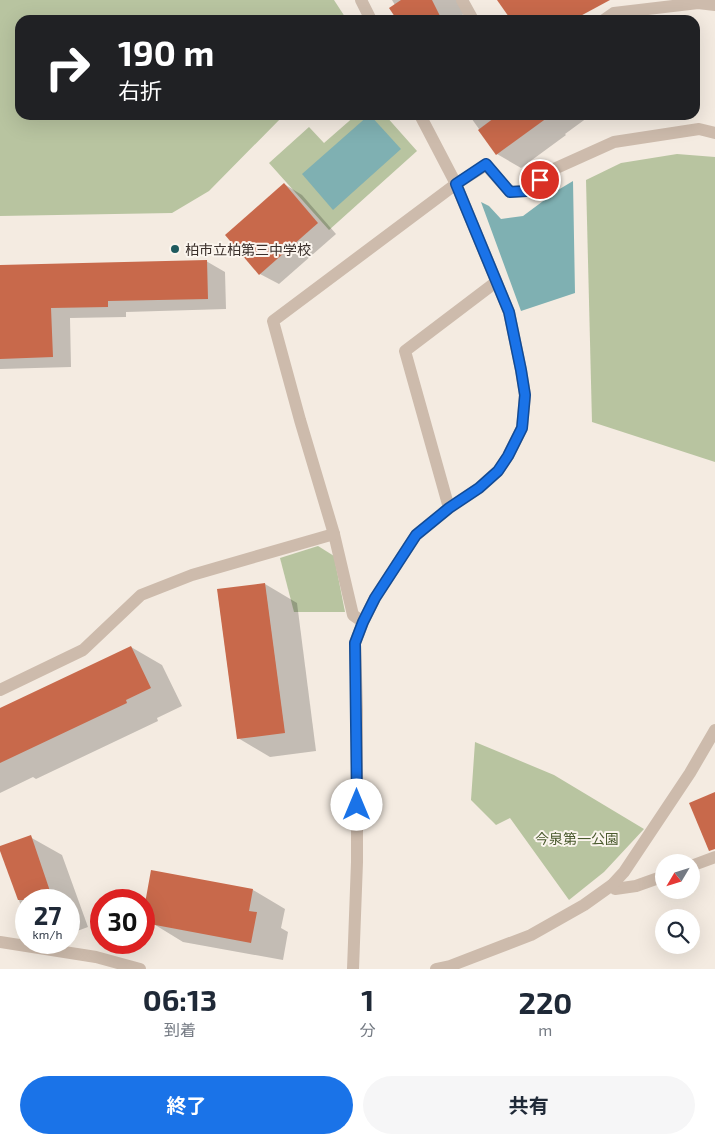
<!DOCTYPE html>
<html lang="ja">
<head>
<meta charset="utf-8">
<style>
  :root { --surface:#fff; --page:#f6f6f7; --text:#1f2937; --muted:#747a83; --accent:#1a73e8 }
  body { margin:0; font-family:"Exo 2","Noto Sans JP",sans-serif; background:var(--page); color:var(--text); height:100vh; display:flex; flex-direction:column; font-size:19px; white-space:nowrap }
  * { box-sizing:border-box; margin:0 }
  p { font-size:16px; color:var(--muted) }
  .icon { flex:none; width:28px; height:28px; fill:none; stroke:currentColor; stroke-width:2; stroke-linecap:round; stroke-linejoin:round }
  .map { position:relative; height:969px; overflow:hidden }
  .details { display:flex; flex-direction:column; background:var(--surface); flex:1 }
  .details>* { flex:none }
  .guide { position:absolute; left:15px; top:15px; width:685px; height:105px; border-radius:15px; box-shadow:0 5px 20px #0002; background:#202124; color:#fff; overflow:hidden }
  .needle { width:32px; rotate:232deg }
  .fabs { position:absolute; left:655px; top:854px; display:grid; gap:10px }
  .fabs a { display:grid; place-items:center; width:45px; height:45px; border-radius:50%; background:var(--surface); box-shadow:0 5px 20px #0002; font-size:25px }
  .speed { position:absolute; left:15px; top:889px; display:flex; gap:10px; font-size:25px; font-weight:700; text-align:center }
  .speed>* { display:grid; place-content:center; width:65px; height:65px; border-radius:50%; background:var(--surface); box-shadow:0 5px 20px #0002; line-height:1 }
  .speed small { font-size:12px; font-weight:400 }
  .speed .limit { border:8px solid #d22; background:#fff; color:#111 }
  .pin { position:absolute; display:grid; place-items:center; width:42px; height:42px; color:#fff; margin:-21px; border:2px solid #fff; border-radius:50%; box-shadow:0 1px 5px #0007 }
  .me { position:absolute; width:55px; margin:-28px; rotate:0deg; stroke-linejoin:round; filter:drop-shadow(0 0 4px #0008) }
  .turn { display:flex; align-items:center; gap:18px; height:105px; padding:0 20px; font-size:22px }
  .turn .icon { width:65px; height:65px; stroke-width:2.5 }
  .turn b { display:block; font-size:35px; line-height:42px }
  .eta { display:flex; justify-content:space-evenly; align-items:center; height:85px; text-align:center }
  .eta b { font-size:30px; font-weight:700; line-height:35px }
  .cta { display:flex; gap:10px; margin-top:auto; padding:10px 20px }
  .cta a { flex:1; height:58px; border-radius:30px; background:var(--accent); color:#fff; font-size:20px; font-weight:700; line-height:58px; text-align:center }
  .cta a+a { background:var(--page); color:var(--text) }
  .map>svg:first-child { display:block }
  .green { fill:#b8c4a0 }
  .water { fill:#7fb0b2 }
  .shadow { fill:#0003 }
  .building { fill:#c8694b }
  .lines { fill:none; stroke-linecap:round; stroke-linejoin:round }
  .minor { stroke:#cdbbac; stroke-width:12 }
  .route-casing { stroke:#114b97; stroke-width:12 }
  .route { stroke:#1a73e8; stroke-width:9 }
  .poi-dot { fill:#1f5a5e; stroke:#fbf5ee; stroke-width:2 }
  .labels { text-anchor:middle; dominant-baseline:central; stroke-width:4; stroke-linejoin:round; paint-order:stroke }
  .poi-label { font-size:14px; fill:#3b302b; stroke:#fbf5ee; text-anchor:start }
  .park-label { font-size:14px; fill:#4a5a2e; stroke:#fbf5ee }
</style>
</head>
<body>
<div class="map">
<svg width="715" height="969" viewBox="0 0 715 969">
  <rect width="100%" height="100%" fill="#f4ebe1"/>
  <!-- green -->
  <g class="green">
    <path d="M0 0H334L347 20H20V115H284L209 191 172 213 0 216Z"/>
    <path d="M356 115H385L417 151 329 230 269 163 309 127 324 143Z"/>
    <path d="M677 154 715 157V462L592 422 586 180 621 163Z"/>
    <path d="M318 546 334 556 345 612H294L280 558Z"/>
    <path d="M475 742 554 775 644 829 604 872 569 900 510 818 496 825 471 800Z"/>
  </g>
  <!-- water -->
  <g class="water">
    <path d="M369 115H370L401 149 333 210 302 174Z"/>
    <path d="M573 181 575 293 521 311 481 202 489 206 501 219 523 216 558 190Z"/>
  </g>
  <!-- shadow -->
  <g class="shadow">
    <path d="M392 0H457L464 14 457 18 458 20H398L395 5Z"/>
    <path d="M469 115H591L565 134 566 135 521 168 497 154Z"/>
    <path d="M284 184 302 195 336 234 279 284 260 274Z"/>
    <path d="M206 261 225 272 226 309 126 312V317L70 318 71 367 0 369V267Z"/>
    <path d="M265 584 297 603 316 751 270 757 238 738Z"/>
    <path d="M131 647 162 665 182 706 157 718 158 721 36 779 33 777 0 793V710Z"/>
    <path d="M30 837 62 855 88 927 69 934V900H26V920L0 847Z"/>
    <path d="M152 871 253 890 285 909 281 928 288 932 283 960 183 942 152 923 153 918 144 913Z"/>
  </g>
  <!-- building -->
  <g class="building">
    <path d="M401 0H432L442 20H397L389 8Z"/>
    <path d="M497 0H610L573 20H511Z"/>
    <path d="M498 115H551L496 155 478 130Z"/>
    <path d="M284 183 318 223 259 275 225 235Z"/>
    <path d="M207 260 208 299 108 301V307L51 308 53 357 0 359V265Z"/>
    <path d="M265 583 285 733 237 739 217 589Z"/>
    <path d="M131 646 151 688 126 700 127 703 0 763V708Z"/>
    <path d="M715 792V849L709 851 689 803Z"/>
    <path d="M31 835 53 900H18L0 851V846Z"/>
    <path d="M151 870 253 889 249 911 257 912 251 943 150 924 152 916 144 914V909Z"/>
  </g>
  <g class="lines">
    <!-- minor -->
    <g class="minor">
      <path d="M361 0 371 20"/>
      <path d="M462 0 473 20"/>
      <path d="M604 20 614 13 698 3 715 5"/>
      <path d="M449 508 405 351 496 282"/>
      <path d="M363 622 353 615 334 534 300 420 273 321 456 184 486 165 510 192 526 191 554 169 614 142 699 129 715 133"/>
      <path d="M0 690 83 650 141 595 192 575 334 534"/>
      <path d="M691 866 715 857"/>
      <path d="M612 885 615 889 636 886 664 876"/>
      <path d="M0 942 96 957 140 969"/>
      <path d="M353 969 357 862V710L355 643 363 622 375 598 416 535 449 508 479 488 498 471 508 456 522 428 525 395 521 370 509 312 456 184 420 115"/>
      <path d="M436 969 450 966 531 935 584 905 612 885 624 872 690 773 715 730"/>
    </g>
  </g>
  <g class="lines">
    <!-- route casing -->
    <g class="route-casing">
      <path id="route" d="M357 805 355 643 363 622 375 598 416 535 449 508 479 488 498 471 508 456 522 428 525 395 521 370 509 312 456 184 486 164 510 192 526 191 540 180"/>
    </g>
    <!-- route -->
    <use href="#route" class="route"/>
  </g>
  <!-- markers -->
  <circle class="poi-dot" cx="175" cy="249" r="5"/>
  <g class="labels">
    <!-- poi labels -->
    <g class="poi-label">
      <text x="185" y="249">柏市立柏第三中学校</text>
    </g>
    <!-- park labels -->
    <g class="park-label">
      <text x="577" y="838">今泉第一公園</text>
    </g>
  </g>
</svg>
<div class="fabs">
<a><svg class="needle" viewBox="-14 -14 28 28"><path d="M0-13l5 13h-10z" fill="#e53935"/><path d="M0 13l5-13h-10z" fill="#747a83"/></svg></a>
<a><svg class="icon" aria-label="search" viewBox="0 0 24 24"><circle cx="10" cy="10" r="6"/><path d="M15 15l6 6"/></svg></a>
</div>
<div class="speed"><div>27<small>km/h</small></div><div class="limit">30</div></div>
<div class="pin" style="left:540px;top:180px;background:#d93025"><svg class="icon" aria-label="arrive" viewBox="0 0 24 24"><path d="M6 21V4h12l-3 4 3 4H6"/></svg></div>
<svg class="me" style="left:357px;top:805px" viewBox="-20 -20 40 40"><circle r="19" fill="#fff"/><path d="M0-13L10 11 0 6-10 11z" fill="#1a73e8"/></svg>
<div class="guide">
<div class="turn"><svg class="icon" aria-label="right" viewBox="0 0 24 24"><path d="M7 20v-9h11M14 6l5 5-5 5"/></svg><div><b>190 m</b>右折</div></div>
</div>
</div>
<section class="details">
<div class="eta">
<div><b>06:13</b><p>到着</p></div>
<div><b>1</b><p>分</p></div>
<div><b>220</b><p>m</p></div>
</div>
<div class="cta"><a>終了</a><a>共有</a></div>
</section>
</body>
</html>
